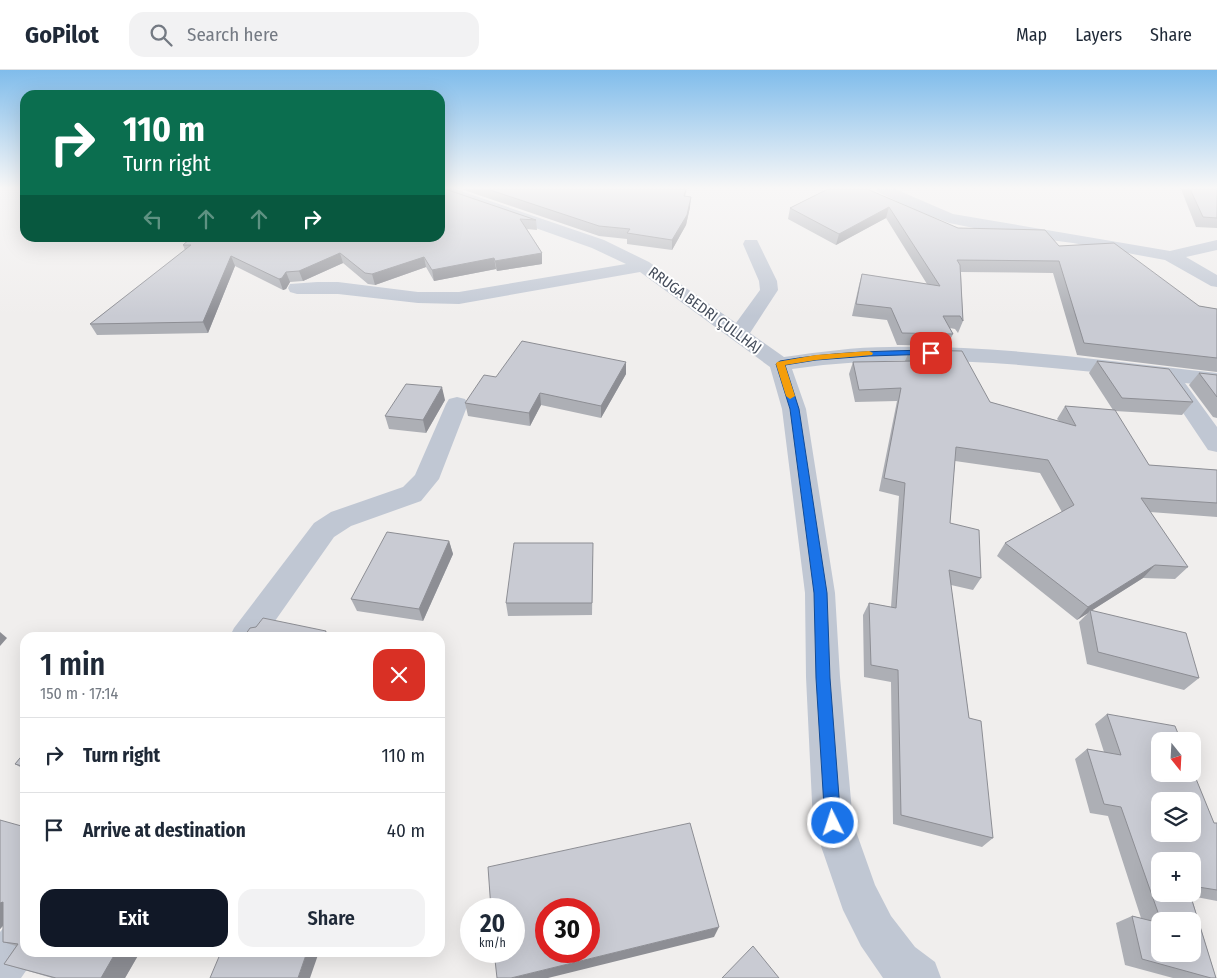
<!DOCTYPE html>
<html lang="en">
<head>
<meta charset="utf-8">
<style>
  :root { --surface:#fff; --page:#f2f2f3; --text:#1f2937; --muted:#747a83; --line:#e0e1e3; --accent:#111827 }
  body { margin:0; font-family:"Fira Sans Condensed",sans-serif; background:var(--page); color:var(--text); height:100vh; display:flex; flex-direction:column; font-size:19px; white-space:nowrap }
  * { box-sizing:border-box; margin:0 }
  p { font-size:16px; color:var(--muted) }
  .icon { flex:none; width:28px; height:28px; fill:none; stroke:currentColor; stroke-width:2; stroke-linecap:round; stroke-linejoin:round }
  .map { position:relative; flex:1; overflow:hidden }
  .sheet { position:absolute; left:20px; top:562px; width:425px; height:325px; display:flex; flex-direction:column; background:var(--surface); border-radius:15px; box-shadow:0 5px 20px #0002 }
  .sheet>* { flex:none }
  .top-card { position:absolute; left:20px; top:20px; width:425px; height:152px; border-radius:15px; box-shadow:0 5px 20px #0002; background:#0b6e4f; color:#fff; overflow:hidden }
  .needle { width:32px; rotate:162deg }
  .tools { position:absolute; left:1151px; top:662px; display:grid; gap:10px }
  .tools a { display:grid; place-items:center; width:50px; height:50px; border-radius:10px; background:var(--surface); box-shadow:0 5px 20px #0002; font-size:25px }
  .speed { position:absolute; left:460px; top:828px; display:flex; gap:10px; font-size:25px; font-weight:700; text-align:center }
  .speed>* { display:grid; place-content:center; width:65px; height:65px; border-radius:50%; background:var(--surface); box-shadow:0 5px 20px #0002; line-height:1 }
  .speed small { font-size:12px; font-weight:400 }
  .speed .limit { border:8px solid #d22; background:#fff; color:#111 }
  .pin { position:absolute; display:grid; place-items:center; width:42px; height:42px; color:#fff; margin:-21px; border-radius:10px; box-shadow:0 2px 8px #0006 }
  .me { position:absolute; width:55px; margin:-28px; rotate:356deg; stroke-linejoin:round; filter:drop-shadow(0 0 4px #0008) }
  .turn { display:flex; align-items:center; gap:18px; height:105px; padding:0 20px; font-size:22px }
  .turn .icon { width:65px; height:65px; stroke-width:2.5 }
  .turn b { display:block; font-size:35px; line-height:42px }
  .lanes { display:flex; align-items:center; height:48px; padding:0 20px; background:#0003; justify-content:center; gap:25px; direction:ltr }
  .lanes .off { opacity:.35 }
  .round { display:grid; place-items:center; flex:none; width:52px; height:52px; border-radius:15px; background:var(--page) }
  .overview { display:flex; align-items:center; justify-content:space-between; height:85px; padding:0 20px }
  h1 { font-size:30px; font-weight:600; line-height:38px }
  .cta { display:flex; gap:10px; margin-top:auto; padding:10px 20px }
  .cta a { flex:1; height:58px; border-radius:15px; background:var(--accent); color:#fff; font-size:20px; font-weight:600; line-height:58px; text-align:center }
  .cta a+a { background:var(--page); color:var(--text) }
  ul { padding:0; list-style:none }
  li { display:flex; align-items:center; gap:15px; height:75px; padding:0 20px; border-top:1px solid var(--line) }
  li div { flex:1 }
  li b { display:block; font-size:19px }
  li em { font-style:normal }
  header { display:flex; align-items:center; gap:30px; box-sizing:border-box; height:70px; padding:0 25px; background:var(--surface); border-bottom:1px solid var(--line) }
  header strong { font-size:24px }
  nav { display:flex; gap:28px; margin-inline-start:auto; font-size:18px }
  .search { width:350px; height:45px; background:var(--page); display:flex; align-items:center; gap:12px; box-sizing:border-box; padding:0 18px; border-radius:15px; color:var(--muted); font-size:19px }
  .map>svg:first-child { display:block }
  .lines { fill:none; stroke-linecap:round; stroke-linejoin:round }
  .minor { fill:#c0c7d3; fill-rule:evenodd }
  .wall { fill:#adafb5; fill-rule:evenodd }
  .shaded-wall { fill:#8d8e94 }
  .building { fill:#c9cbd3; stroke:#8d8e94; fill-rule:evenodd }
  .route { fill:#1a73e8; stroke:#114b97 }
  .slow { fill:#f59e0b }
  .labels { text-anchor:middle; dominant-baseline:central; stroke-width:4; stroke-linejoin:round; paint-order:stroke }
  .street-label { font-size:15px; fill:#454d5b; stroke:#fff }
</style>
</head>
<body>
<header>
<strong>GoPilot</strong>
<div class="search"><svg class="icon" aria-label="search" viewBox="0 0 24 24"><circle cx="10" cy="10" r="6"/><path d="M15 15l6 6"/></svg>Search here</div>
<nav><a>Map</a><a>Layers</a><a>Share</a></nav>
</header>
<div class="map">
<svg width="1217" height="908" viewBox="0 0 1217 908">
  <rect width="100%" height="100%" fill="#f0eeed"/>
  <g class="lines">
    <!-- minor -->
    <g class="minor">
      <path d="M440 119H455L604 170 649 192 736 253 760 220 759 211 743 174 745 170H757L777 211 778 220 750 263 784 287C819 282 855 277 890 277 1000 275 1108 291 1217 303V317L1185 313 1217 357V382L1208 380 1161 310C1038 295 916 281 792 299L806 339 835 523 840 607 853 753 875 815 891 846 915 877 935 892 941 908H883L861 876 843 840 813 753 806 607 805 523 782 339 770 297 640 202 459 234 418 233 338 224H297L290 222 288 218 290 214 317 212H338L418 222H459L626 194 592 178 440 124Z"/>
      <path d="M876 119H895L953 144 1170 181 1217 170V180L1186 187 1217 205V217L1211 216 1165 190 1073 173 1004 164 949 153 915 140 878 122Z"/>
      <path d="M457 327 465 329 468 334 439 409 421 431 351 456 334 467 263 568H229L234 558 314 453 331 442 403 417 415 405 446 334 449 329Z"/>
      <path d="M25 843V882H39L21 908H0V862L10 850Z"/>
    </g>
  </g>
  <!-- wall -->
  <g class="wall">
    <path d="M440 119 536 150 537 160 527 159 542 183V194L497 201 496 199 434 211 426 197 375 215 368 214 343 193 303 211 290 212 286 219 283 220 235 196 208 263 97 265 90 254 185 180 183 175 440 168Z"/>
    <path d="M461 119H687L685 127 690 137 686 155 672 180 627 174V169L599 166Z"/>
    <path d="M828 119 958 158 1059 176 1199 236 1217 239V302L1077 285 1053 203 961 202 963 251 958 263 955 259 950 258 953 264 947 276 897 275 887 250 852 246 859 215 862 204 927 214 886 148 836 175 788 149 790 138Z"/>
    <path d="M1181 119H1217V158L1196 157Z"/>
    <path d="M910 280 990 332 1059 351 1057 349 1065 336 1113 340 1089 303 1097 291 1193 332 1182 345 1115 341 1149 395 1217 400V447L1150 442 1188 497 1175 509 1143 508 1092 540 1199 608 1184 620 1087 594 1079 552 1088 543 1077 550 997 486 1005 473 1062 442 1040 403 955 391 950 453 981 508 973 520 951 515 969 648 993 768 982 777 893 754 891 612 864 607 863 545 869 533 891 537 899 426 879 421 897 331 855 332 849 304 853 292 905 291Z"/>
    <path d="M1199 303 1217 305V348L1213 347 1189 315Z"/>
    <path d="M626 304 601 348 541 335 530 356 468 346 465 333 496 307Z"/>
    <path d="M445 330 426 363 389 359 385 346Z"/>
    <path d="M449 471 453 484 423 551 357 541 351 529Z"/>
    <path d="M593 486 592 545 508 546 506 533Z"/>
    <path d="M1107 644 1214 753H1217V831L1191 826 1216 908H1173L1125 895 1116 853 1132 846 1141 848 1108 746 1090 743 1075 689 1087 679 1104 682 1095 654ZM1192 791V824H1160ZM1160 851H1192L1160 884Z"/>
    <path d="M25 682V700L15 694Z"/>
    <path d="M0 750 25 882H140L125 908H52L4 894 16 876 3 872V856L0 859Z"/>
  </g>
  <!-- shaded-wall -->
  <g class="shaded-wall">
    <path d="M691 127 690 137 686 155 672 180V170Z"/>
    <path d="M889 137 886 148 836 175 839 164Z"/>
    <path d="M340 183 343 193 303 211 299 201Z"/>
    <path d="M542 183V194L497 201 495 191Z"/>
    <path d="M231 186 235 196 208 263 203 252Z"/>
    <path d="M424 187 426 197 375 215 372 204Z"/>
    <path d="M494 188 496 199 434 211 432 200Z"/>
    <path d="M286 202 290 212 286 219 283 220 279 209Z"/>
    <path d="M626 292V304L601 348V336Z"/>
    <path d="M442 317 445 330 426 363 423 350Z"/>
    <path d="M540 323 541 335 530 356 529 343Z"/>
    <path d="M449 471 453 484 423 551 419 539Z"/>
    <path d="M1155 495 1143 508 1091 541 1090 540 1088 543 1077 550 1088 537Z"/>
    <path d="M326 561 330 568H322Z"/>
    <path d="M0 562 7 568 0 576Z"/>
    <path d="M3 832 9 848 0 859V833Z"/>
    <path d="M719 857 714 867 548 908H511Z"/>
    <path d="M116 882H140L125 908H101Z"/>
    <path d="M307 882H319L310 908H298Z"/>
  </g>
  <!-- building -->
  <g class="building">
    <path d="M440 119H445L536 150 520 149 542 183 495 191 494 188 432 200 424 187 372 204 365 203 340 183 299 201 286 202 282 208 279 209 231 186 203 252 90 254 191 175H183L191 168H440Z"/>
    <path d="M487 119H686L684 126 691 127 687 145 672 170 627 163 630 159 599 156Z"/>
    <path d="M828 119H867L958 158 1045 160 1059 176 1114 173 1199 236 1217 239V288L1084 273 1059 191 957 190 960 195 963 251 960 246H943L953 264 902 263 891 238 856 234 862 204 940 216 889 137 839 164 790 138Z"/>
    <path d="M1190 119H1217V148L1203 147Z"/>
    <path d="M522 271 626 292 601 336 540 323 529 343 465 333 484 305 496 307Z"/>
    <path d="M910 280 962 281 990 332 1076 356 1065 336 1115 340 1149 395 1217 400V433L1141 428 1188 497 1155 495 1088 537 1005 473 1074 435 1048 390 956 377 950 453 979 460 981 508 949 500 969 648 981 651 993 768 901 745 898 600 871 595 869 533 896 538 905 413 884 408 901 318 859 320 853 292 915 291Z"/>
    <path d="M1097 291 1169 299 1193 332 1122 328Z"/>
    <path d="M1199 303 1217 305V327Z"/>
    <path d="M406 314 442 317 423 350 385 346Z"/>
    <path d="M387 462 449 471 419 539 351 529Z"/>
    <path d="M514 473H593L592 533H506Z"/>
    <path d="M1090 540 1186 563 1199 608 1098 582Z"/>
    <path d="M263 548 326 561 322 568H243L250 558 256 557Z"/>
    <path d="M1107 644 1175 656 1181 671H1160V704H1192V699L1214 753H1217V820L1192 816V791H1160V824H1190L1216 908H1211L1142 889 1132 846 1160 853V884H1192V851H1161L1121 737 1104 734 1087 679 1121 685ZM1160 731H1192V764H1160Z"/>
    <path d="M25 682V697L15 694Z"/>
    <path d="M0 750 25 757V882H116L101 908H56L4 894 18 874 3 872V832L0 833Z"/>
    <path d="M690 753 719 857 511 908H497L494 881H514V839H491L488 797ZM546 839H589V881H546Z"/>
    <path d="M753 876 779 908H722Z"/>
    <path d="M221 882H307L298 908H210Z"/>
  </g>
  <!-- sky -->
  <linearGradient id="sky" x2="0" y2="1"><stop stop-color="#80bceb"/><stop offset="0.48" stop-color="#f8f7f7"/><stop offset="1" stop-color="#f8f7f7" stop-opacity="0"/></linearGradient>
  <rect width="1217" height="246" fill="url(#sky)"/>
  <!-- route -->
  <path class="route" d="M931 280 934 281V284L869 286 816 290 785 295 799 339 827 523 830 608 841 753 839 759 833 761 828 759 825 753 816 608 814 523 790 339 776 294 780 291C830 282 880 281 931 280Z"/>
  <!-- slow -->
  <path class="slow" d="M869 281 873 283 872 285 816 290 785 295 795 326 790 329 786 326 776 294 777 292 816 285Z"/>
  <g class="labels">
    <!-- street labels -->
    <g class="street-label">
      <text transform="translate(705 240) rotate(36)">RRUGA BEDRI ÇULLHAJ</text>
    </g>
  </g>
</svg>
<div class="tools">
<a><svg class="needle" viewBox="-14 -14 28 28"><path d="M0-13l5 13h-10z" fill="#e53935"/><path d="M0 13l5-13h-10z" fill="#747a83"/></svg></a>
<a><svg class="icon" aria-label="layers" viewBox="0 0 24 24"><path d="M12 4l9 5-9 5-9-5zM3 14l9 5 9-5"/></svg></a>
<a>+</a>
<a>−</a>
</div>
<div class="speed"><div>20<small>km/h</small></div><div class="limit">30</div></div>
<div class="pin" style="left:931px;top:283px;background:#d93025"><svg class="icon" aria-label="arrive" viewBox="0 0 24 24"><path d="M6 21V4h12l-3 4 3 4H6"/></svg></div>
<svg class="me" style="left:833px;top:753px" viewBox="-20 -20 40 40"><circle r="17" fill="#1a73e8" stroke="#fff" stroke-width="3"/><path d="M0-11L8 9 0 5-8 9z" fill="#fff"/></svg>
<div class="top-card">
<div class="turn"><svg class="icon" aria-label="right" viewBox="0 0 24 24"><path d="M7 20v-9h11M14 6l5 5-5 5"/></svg><div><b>110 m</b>Turn right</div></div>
<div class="lanes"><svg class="icon off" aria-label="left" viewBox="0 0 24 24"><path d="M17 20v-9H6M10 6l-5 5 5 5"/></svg><svg class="icon off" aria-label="ahead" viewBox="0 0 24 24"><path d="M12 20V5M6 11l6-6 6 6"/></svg><svg class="icon off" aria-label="ahead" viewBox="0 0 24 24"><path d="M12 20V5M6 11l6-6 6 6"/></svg><svg class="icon" aria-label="right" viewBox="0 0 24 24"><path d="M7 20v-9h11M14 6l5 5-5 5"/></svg></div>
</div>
<section class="sheet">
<div class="overview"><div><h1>1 min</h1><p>150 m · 17:14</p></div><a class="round" style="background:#d93025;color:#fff"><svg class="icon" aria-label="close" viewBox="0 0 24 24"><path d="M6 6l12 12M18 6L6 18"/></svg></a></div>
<ul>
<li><svg class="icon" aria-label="right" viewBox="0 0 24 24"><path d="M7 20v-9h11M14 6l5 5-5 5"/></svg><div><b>Turn right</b></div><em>110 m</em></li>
<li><svg class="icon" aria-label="arrive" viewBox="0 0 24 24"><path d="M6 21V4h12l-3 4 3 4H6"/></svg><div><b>Arrive at destination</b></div><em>40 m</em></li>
</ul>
<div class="cta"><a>Exit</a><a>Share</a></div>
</section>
</div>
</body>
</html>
